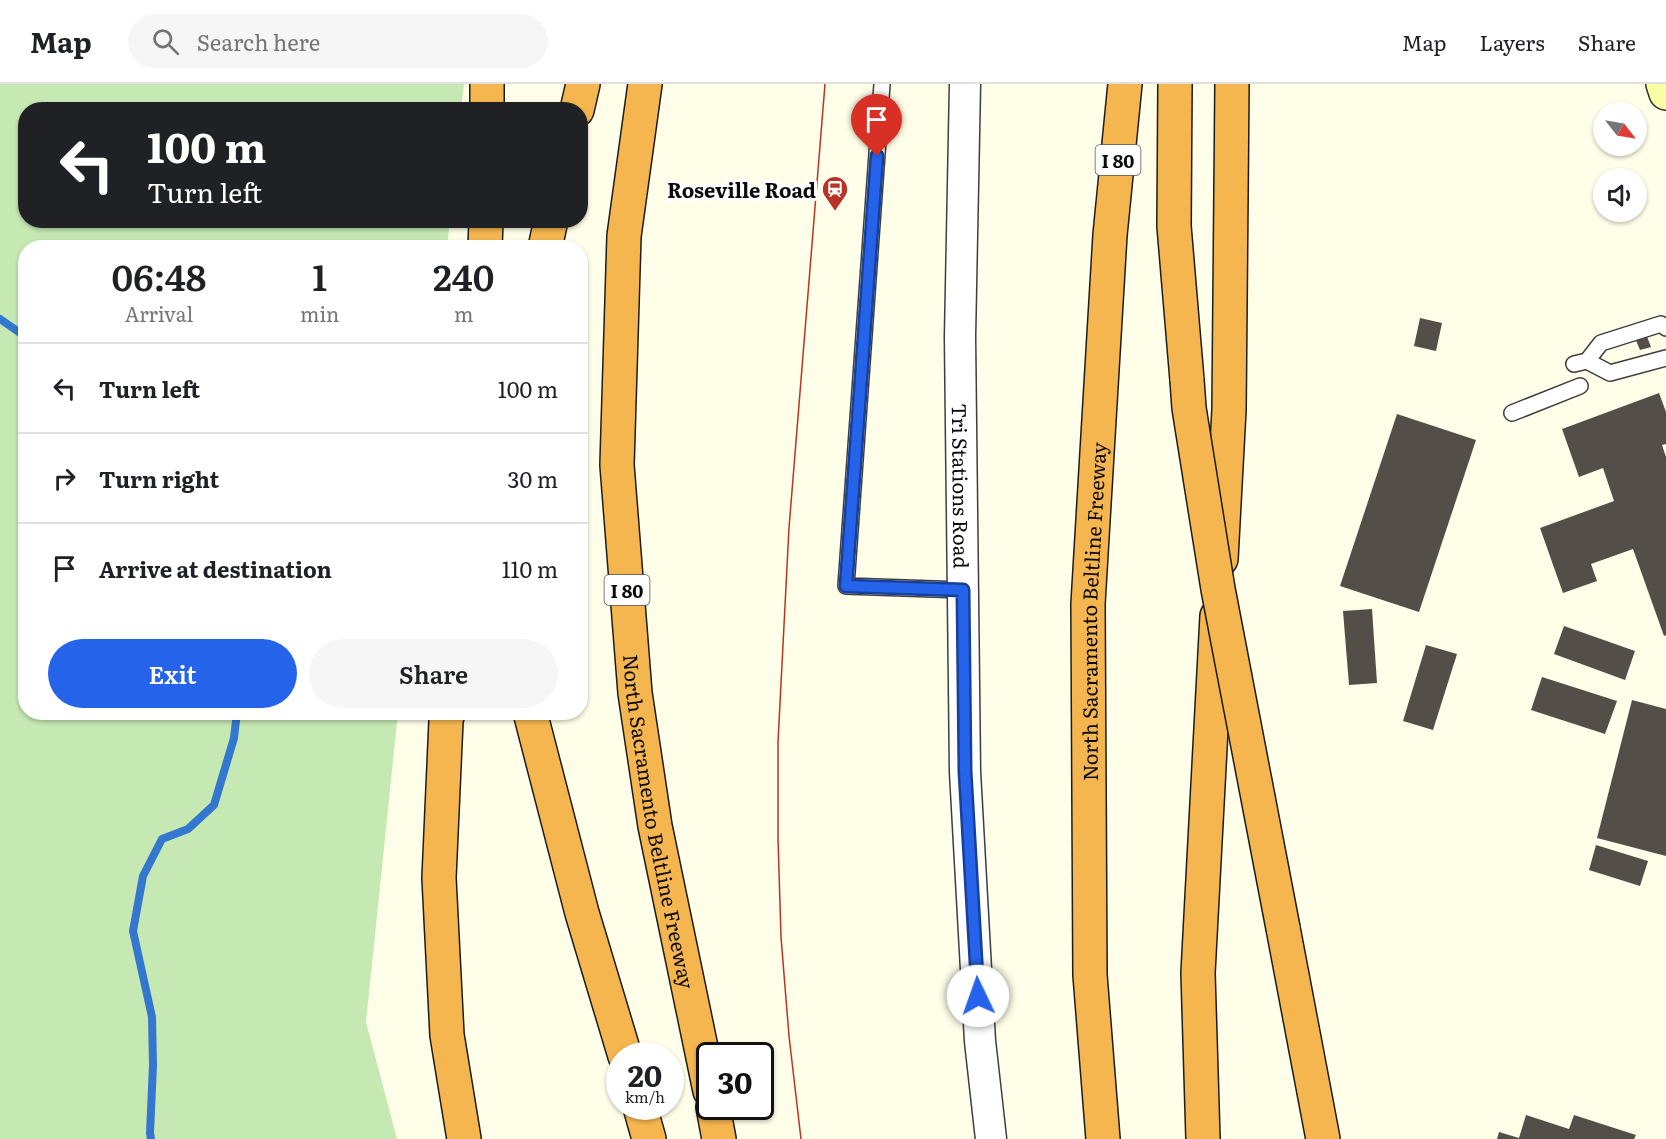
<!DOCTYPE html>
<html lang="en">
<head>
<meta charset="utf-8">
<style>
  :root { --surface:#fff; --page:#f6f6f6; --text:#202124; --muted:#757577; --line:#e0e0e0; --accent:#2563eb }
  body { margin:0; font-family:Literata,serif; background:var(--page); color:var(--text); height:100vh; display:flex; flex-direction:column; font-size:22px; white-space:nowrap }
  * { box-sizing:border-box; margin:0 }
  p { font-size:20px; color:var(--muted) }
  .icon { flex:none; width:33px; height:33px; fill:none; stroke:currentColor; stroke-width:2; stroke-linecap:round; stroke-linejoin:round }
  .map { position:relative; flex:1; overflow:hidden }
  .details { position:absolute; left:18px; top:156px; width:570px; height:480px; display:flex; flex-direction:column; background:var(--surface); border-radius:24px; box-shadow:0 2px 4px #0004 }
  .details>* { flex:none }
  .top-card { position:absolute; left:18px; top:18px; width:570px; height:126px; border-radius:24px; box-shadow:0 2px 4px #0004; background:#202124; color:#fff; overflow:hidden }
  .needle { width:39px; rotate:121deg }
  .controls { position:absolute; left:1593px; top:18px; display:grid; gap:12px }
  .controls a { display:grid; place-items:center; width:54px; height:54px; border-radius:50%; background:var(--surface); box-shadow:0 2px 4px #0004; font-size:30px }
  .speed { position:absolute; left:606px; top:958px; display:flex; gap:12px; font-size:30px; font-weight:700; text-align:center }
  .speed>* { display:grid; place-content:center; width:78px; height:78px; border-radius:50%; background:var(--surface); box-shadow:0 2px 4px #0004; line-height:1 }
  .speed small { font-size:15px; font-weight:400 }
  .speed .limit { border:3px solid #111; border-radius:9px; background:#fff; color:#111 }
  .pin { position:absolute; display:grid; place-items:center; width:51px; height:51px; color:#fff; margin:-62px -26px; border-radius:50% 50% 50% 0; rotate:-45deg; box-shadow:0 0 6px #0007 }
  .pin .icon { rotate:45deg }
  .me { position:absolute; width:66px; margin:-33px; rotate:357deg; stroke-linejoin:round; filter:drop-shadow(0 0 4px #0008) }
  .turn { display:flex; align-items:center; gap:21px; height:126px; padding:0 30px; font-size:27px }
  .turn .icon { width:78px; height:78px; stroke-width:2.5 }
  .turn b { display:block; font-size:42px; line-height:51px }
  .eta { display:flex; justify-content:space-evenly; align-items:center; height:102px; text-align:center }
  .eta b { font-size:36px; font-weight:600; line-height:42px }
  .button { display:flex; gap:12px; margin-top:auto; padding:12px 30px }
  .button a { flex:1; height:69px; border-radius:36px; background:var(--accent); color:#fff; font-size:24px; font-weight:600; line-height:69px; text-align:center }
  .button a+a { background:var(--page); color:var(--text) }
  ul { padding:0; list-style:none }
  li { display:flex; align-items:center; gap:18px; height:90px; padding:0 30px; border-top:2px solid var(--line) }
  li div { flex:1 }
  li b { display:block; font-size:22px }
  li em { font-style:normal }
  header { display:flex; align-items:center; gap:36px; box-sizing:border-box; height:84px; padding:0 30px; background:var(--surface); border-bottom:2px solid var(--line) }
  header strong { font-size:28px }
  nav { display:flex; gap:33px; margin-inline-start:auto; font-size:21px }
  .search { width:420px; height:54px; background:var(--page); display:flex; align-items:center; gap:15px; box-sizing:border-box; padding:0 21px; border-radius:33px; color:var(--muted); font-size:22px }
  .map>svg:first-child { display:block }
  .green { fill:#c6e9b3 }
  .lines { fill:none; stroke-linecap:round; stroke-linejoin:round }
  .stream { stroke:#3378ce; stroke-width:8 }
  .building { fill:#534e47 }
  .service-casing { stroke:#3e3e3e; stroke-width:18 }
  .minor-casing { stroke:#3e3e3e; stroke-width:33 }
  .secondary-casing { stroke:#2d2d2d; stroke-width:36 }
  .motorway-casing { stroke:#1c1c1c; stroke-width:36 }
  .service { stroke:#fff; stroke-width:15 }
  .minor { stroke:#fff; stroke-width:30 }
  .secondary { stroke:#fbffa3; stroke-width:33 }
  .motorway { stroke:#f6b64f; stroke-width:33 }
  .tram { stroke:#b32; stroke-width:1.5 }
  .motorway-bridge-casing { stroke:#1c1c1c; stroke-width:36; stroke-linecap:butt }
  .motorway-bridge { stroke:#f6b64f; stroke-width:33 }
  .route-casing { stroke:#184099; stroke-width:15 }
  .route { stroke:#2563eb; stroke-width:10 }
  .labels { text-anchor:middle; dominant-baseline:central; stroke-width:6; stroke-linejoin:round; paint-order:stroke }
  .shield { fill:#fff; stroke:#545454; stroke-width:1.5 }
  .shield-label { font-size:18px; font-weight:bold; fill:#0b0b0b }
  .poi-label { font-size:20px; font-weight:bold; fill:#0b0b0b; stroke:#fff; text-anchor:end }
  .street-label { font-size:20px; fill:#0b0b0b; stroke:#fff }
</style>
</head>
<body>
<header>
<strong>Map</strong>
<div class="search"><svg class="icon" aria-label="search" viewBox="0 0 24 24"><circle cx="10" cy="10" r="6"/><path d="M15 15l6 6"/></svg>Search here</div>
<nav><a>Map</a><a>Layers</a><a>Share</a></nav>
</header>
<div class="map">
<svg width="1666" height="1055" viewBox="0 0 1666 1055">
  <rect width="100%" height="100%" fill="#fffee8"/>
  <!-- green -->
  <path class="green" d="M0 0H464L461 25 26 26V136L450 137 447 163 26 164V628L398 629 366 938 397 1055H0Z"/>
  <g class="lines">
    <!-- stream -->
    <g class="stream">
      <path d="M0 235 26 253"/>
      <path d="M151 1055 150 1049 153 981 152 933 133 847 143 792 162 755 188 745 214 721 234 654 237 628"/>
    </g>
  </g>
  <!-- building -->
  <g class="building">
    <path d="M1420 234 1442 239 1436 267 1414 262Z"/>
    <path d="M1646 250 1651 263 1640 266 1635 254Z"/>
    <path d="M1659 309 1666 328V360L1662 361 1666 373V551L1664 552 1633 465 1591 480 1597 497 1563 509 1540 444 1614 417 1603 384 1579 393 1562 345Z"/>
    <path d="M1397 330 1476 356 1419 528 1340 502Z"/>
    <path d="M1372 525 1377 599 1349 601 1343 527Z"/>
    <path d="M1564 542 1635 567 1625 596 1554 570Z"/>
    <path d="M1426 561 1457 570 1433 646 1403 637Z"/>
    <path d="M1542 593 1617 617 1605 650 1531 626Z"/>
    <path d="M1632 616 1666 625V772L1597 754Z"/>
    <path d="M1596 761 1648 777 1640 802 1589 786Z"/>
    <path d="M1526 1031 1569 1045 1574 1031 1636 1051 1634 1055H1497L1499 1048 1519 1054Z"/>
  </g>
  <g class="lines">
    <!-- service casing -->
    <g class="service-casing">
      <g id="service">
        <path d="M882 0 846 502 963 506"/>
        <path d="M1587 277 1610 289 1666 274"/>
        <path d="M1574 280 1587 277 1601 259 1661 240 1666 244"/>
        <path d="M1512 329 1580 302"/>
      </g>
    </g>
    <!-- minor casing -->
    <g class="minor-casing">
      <g id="minor">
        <path id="s1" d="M965 0 960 253 965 688 980 957 991 1055"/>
      </g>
    </g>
    <!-- secondary casing -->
    <g class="secondary-casing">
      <path id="secondary" d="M1663 0 1666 9"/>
    </g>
    <!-- motorway casing -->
    <g class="motorway-casing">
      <g id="motorway">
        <path id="s2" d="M645 0 624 152 617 381 635 609 655 742 710 1007"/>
        <path d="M1175 0 1174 142 1187 296"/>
        <path d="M487 26V0"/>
        <path d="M577 26 583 0"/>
        <path d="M485 164 486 136"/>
        <path d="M545 164 551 136"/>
        <path d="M1221 475 1229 326 1232 0"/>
        <path d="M448 628 446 637 439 794 447 951 464 1055"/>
        <path d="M530 628 582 829 625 972"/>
        <path d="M1283 844 1323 1055"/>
        <path d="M640 1023 649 1055"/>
        <path d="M713 1023 719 1055"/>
        <path id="s3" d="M1103 1055 1090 891 1088 520 1110 151 1125 0"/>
        <path d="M1203 1055 1198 889 1217 532"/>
      </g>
    </g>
    <!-- service -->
    <use href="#service" class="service"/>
    <!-- minor -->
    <use href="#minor" class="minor"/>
    <!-- secondary -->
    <use href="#secondary" class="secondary"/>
    <!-- motorway -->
    <use href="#motorway" class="motorway"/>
    <!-- tram -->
    <path class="tram" d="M801 1055 789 952 781 853 778 755V658L789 444 825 0"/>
    <!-- motorway-bridge casing -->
    <g class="motorway-bridge-casing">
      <path id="motorway-bridge" d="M1187 296 1189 324 1218 505 1283 844"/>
    </g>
    <!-- motorway-bridge -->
    <use href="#motorway-bridge" class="motorway-bridge"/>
  </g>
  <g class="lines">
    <!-- route casing -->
    <g class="route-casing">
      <path id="route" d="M877 72 846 502 963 506 965 687 978 912"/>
    </g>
    <!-- route -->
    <use href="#route" class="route"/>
  </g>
  <!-- icons -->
  <defs>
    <g id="station-pin" transform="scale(1.35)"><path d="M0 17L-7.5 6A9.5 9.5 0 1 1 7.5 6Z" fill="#b32" stroke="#fff"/><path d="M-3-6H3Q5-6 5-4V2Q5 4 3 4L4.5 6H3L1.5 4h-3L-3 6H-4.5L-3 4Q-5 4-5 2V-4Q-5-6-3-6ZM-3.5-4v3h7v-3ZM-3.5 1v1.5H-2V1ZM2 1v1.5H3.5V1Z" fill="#fff"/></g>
  </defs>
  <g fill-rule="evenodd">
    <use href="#station-pin" x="835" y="105"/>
  </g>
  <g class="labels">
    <!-- shield labels -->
    <g class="shield">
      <rect x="1095.5" y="61" width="45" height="30" rx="4.5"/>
      <rect x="604.5" y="491" width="45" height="30" rx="4.5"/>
    </g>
    <g class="shield-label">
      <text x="1118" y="76">I 80</text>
      <text x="627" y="506">I 80</text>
    </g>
    <!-- poi labels -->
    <g class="poi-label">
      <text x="816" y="105">Roseville Road</text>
    </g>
    <!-- street labels -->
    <g class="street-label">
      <text stroke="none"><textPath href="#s1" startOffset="402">Tri Stations Road</textPath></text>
      <text stroke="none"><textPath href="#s3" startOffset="528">North Sacramento Beltline Freeway</textPath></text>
      <text stroke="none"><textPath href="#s2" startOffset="742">North Sacramento Beltline Freeway</textPath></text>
    </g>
  </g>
</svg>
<div class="controls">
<a><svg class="needle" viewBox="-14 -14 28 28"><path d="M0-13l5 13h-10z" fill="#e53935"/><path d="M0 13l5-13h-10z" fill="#757577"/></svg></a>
<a><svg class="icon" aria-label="sound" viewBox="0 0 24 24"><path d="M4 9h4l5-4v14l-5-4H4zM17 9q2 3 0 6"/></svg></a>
</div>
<div class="speed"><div>20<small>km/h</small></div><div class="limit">30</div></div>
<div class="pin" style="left:877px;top:72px;background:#d93025"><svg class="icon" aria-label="arrive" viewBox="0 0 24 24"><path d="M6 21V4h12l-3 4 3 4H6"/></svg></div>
<svg class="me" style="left:978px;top:912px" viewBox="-20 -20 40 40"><circle r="19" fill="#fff"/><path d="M0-13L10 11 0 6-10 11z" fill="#2563eb"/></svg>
<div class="top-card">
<div class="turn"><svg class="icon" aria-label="left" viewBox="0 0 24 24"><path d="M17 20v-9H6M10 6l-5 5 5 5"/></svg><div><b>100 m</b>Turn left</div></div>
</div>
<section class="details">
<div class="eta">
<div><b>06:48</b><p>Arrival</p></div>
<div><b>1</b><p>min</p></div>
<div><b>240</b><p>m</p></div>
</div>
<ul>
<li><svg class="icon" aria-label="left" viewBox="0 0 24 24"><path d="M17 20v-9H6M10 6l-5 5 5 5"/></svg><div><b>Turn left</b></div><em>100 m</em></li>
<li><svg class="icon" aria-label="right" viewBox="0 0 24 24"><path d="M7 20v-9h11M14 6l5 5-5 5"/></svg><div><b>Turn right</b></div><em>30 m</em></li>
<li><svg class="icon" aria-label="arrive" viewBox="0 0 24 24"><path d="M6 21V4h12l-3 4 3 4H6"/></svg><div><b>Arrive at destination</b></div><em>110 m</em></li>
</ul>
<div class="button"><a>Exit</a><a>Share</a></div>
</section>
</div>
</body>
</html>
